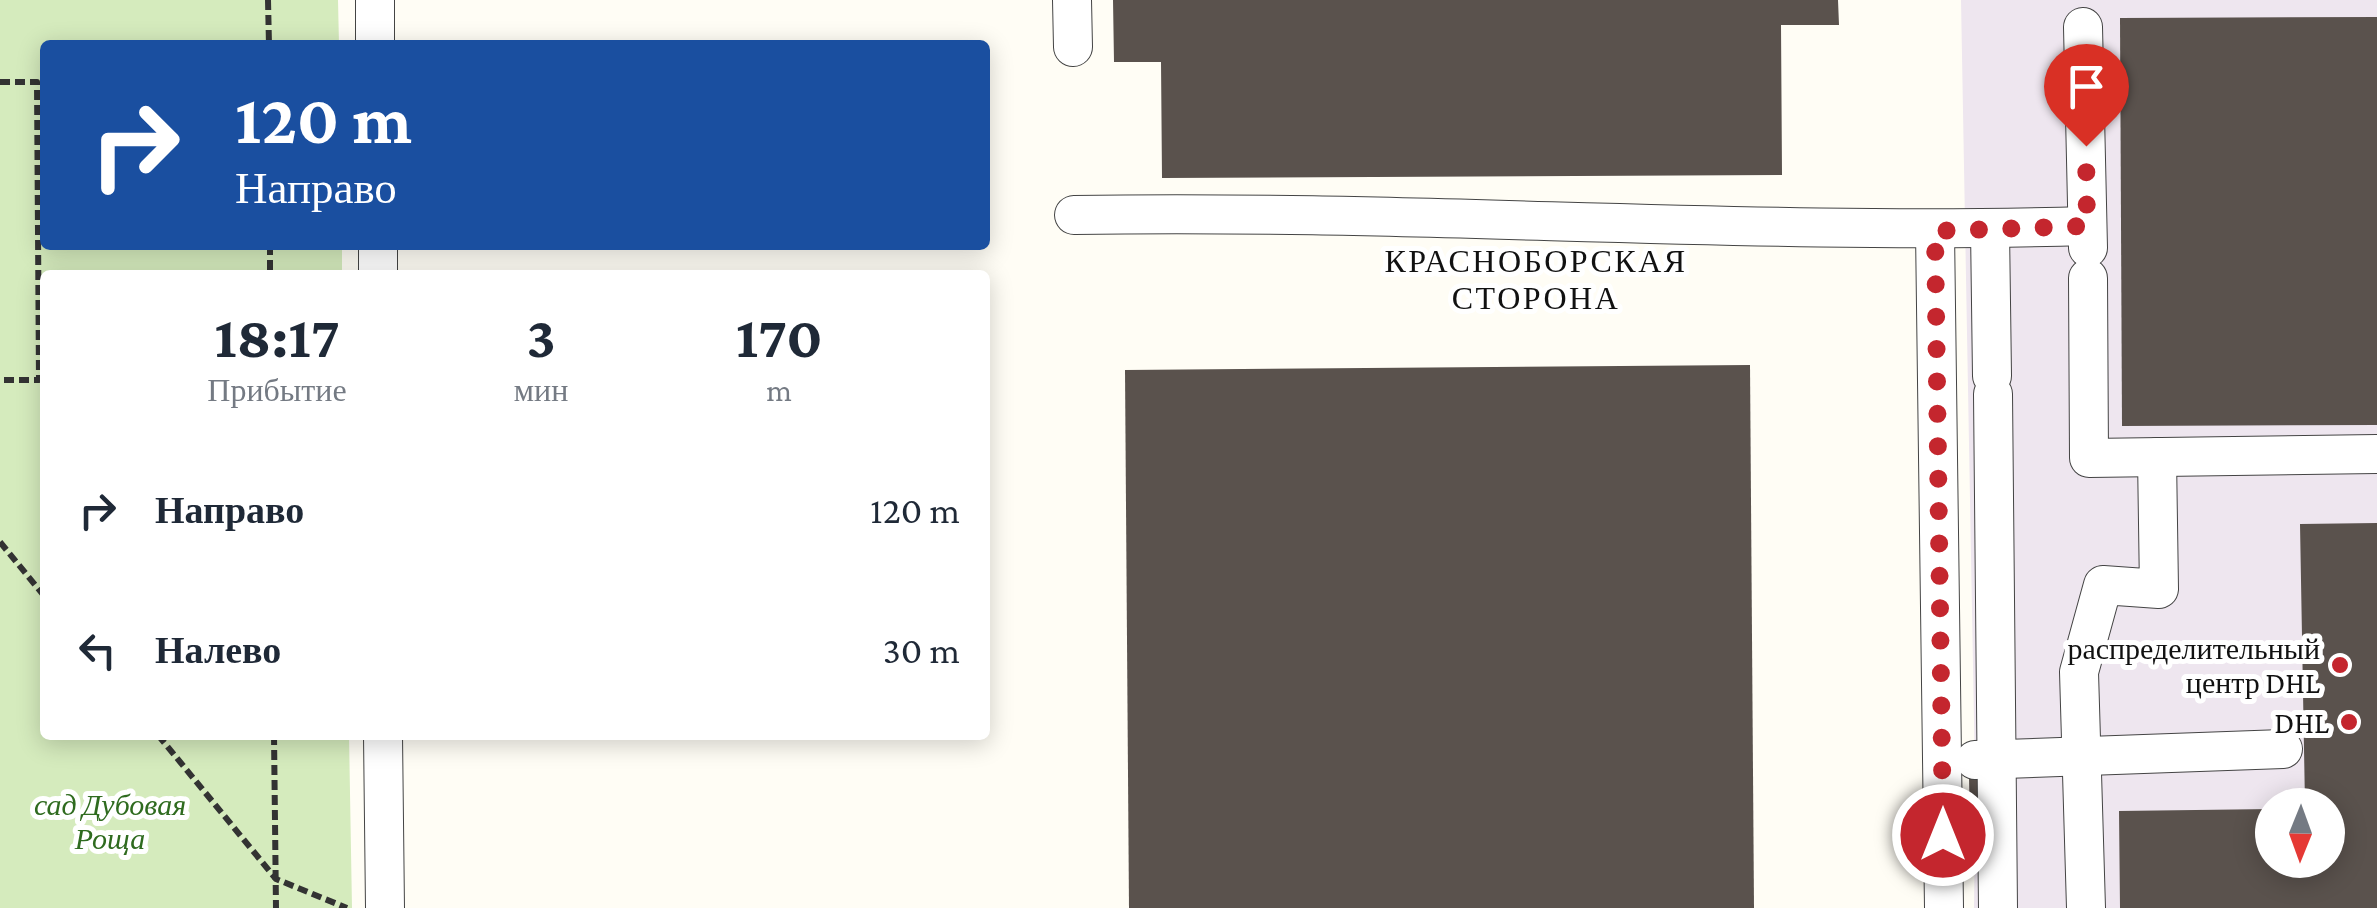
<!DOCTYPE html>
<html lang="ru">
<head>
<meta charset="utf-8">
<style>
  :root { --surface:#fff; --page:#f6f6f7; --text:#1f2937; --muted:#747a83 }
  body { margin:0; font-family:"Crimson Pro",serif; background:var(--page); color:var(--text); height:100vh; display:flex; flex-direction:column; font-size:38px; white-space:nowrap }
  * { box-sizing:border-box; margin:0 }
  p { font-size:32px; color:var(--muted) }
  .icon { flex:none; width:55px; height:55px; fill:none; stroke:currentColor; stroke-width:2; stroke-linecap:round; stroke-linejoin:round }
  .map { position:relative; flex:1; overflow:hidden }
  .sheet { position:absolute; left:40px; top:270px; width:950px; height:470px; display:flex; flex-direction:column; background:var(--surface); border-radius:10px; box-shadow:0 5px 25px #0003 }
  .sheet>* { flex:none }
  .top-card { position:absolute; left:40px; top:40px; width:950px; height:210px; border-radius:10px; box-shadow:0 5px 25px #0003; background:#1a4fa0; color:#fff; overflow:hidden }
  .needle { width:65px; rotate:181deg }
  .buttons { position:absolute; left:2255px; top:788px; display:grid; gap:20px }
  .buttons a { display:grid; place-items:center; width:90px; height:90px; border-radius:50%; background:var(--surface); box-shadow:0 5px 25px #0003; font-size:50px }
  .pin { position:absolute; display:grid; place-items:center; width:85px; height:85px; color:#fff; margin:-102px -42px; border-radius:50% 50% 50% 0; rotate:-45deg; box-shadow:0 0 10px #0007 }
  .pin .icon { rotate:45deg }
  .me { position:absolute; width:110px; margin:-55px; rotate:0deg; stroke-linejoin:round; filter:drop-shadow(0 0 8px #0008) }
  .turn { display:flex; align-items:center; gap:35px; height:210px; padding:0 30px; font-size:45px }
  .turn .icon { width:130px; height:130px; stroke-width:2.5 }
  .turn b { display:block; font-size:70px; line-height:85px }
  .eta { display:flex; justify-content:space-evenly; align-items:center; height:170px; text-align:center }
  .eta b { font-size:60px; font-weight:700; line-height:70px }
  ul { padding:0; list-style:none }
  li { display:flex; align-items:center; gap:30px; height:140px; padding:0 30px }
  li div { flex:1 }
  li b { display:block; font-size:38px }
  li em { font-style:normal }
  .map>svg:first-child { display:block }
  .industrial { fill:#eee6ef; fill-rule:evenodd }
  .green { fill:#d5ebbd }
  .building { fill:#5a524d }
  .lines { fill:none; stroke-linecap:round; stroke-linejoin:round }
  .minor-casing { stroke:#444; stroke-width:40 }
  .path { stroke:#333; stroke-width:6; stroke-dasharray:10 5; stroke-linecap:butt }
  .minor { stroke:#fff; stroke-width:38 }
  .route { stroke:#c4262e; stroke-width:18; stroke-dasharray:0 32.4 }
  .poi-dot { fill:#c4262e; stroke:#fff; stroke-width:4 }
  .labels { text-anchor:middle; dominant-baseline:central; stroke-width:10; stroke-linejoin:round; paint-order:stroke }
  .poi-label { font-size:30px; fill:#111; stroke:#fff; text-anchor:end }
  .park-label { font-size:30px; font-style:italic; fill:#2f6b1f; stroke:#fff }
  .neighbourhood-label { font-size:32px; letter-spacing:2.5px; fill:#111; stroke:#fff }
</style>
</head>
<body>
<div class="map">
<svg width="2377" height="908" viewBox="0 0 2377 908">
  <rect width="100%" height="100%" fill="#fffdf5"/>
  <!-- industrial -->
  <path class="industrial" d="M1961 0H2377V908H1974L1975 827 1970 826 1969 781 1975 777ZM2272 805H2328V860H2272Z"/>
  <!-- green -->
  <path class="green" d="M0 0H338L339 45H45V245H342V275H45V735H349L352 908H0Z"/>
  <!-- building -->
  <g class="building">
    <path d="M1113 0H1838L1839 25H1781L1782 175 1162 178 1161 62H1114Z"/>
    <path d="M2377 17V425L2122 426 2120 18Z"/>
    <path d="M1750 365 1754 908H1129L1125 370Z"/>
    <path d="M2377 523V908H2120L2119 811 2272 809V860H2328V805H2305L2300 524Z"/>
    <path d="M1969 777H1984L1985 826H1970Z"/>
  </g>
  <g class="lines">
    <!-- minor casing -->
    <g class="minor-casing">
      <g id="minor">
        <path d="M375 0V45"/>
        <path d="M1072 0 1073 47"/>
        <path d="M2083 27 2088 248"/>
        <path d="M1074 215C1412 209 1749 236 2087 226"/>
        <path d="M1990 229 1992 376"/>
        <path d="M1935 231 1944 908"/>
        <path d="M378 245V275"/>
        <path d="M2088 278 2089 458 2377 454"/>
        <path d="M1993 394 1998 908"/>
        <path d="M383 735 385 908"/>
        <path d="M1975 760 2283 749"/>
        <path d="M2086 908 2079 672 2103 585 2159 589 2157 457"/>
      </g>
    </g>
    <!-- path -->
    <g class="path">
      <path d="M268 0 269 45"/>
      <path d="M0 82H37L39 380H0"/>
      <path d="M270 245V275"/>
      <path d="M0 542 45 597"/>
      <path d="M158 735 276 879 347 908"/>
      <path d="M274 735 276 908"/>
    </g>
    <!-- minor -->
    <use href="#minor" class="minor"/>
  </g>
  <g class="lines">
    <!-- route -->
    <path class="route" d="M1943 835 1935 231 2087 226 2086 146"/>
  </g>
  <!-- markers -->
  <g class="poi-dot">
    <circle cx="2340" cy="665" r="10"/>
    <circle cx="2349" cy="722" r="10"/>
  </g>
  <g class="labels">
    <!-- poi labels -->
    <g class="poi-label">
      <text x="2320" y="648">распределительный<tspan x="2320" dy="34">центр DHL</tspan></text>
      <text x="2329" y="722">DHL</text>
    </g>
    <!-- park labels -->
    <g class="park-label">
      <text x="110" y="804">сад Дубовая<tspan x="110" dy="34">Роща</tspan></text>
    </g>
    <!-- neighbourhood labels -->
    <g class="neighbourhood-label">
      <text x="1536" y="261">КРАСНОБОРСКАЯ<tspan x="1536" dy="37">СТОРОНА</tspan></text>
    </g>
  </g>
</svg>
<div class="buttons">
<a><svg class="needle" viewBox="-14 -14 28 28"><path d="M0-13l5 13h-10z" fill="#e53935"/><path d="M0 13l5-13h-10z" fill="#747a83"/></svg></a>
</div>
<div class="pin" style="left:2086px;top:146px;background:#d93025"><svg class="icon" aria-label="arrive" viewBox="0 0 24 24"><path d="M6 21V4h12l-3 4 3 4H6"/></svg></div>
<svg class="me" style="left:1943px;top:835px" viewBox="-20 -20 40 40"><circle r="17" fill="#c4262e" stroke="#fff" stroke-width="3"/><path d="M0-11L8 9 0 5-8 9z" fill="#fff"/></svg>
<div class="top-card">
<div class="turn"><svg class="icon" aria-label="right" viewBox="0 0 24 24"><path d="M7 20v-9h11M14 6l5 5-5 5"/></svg><div><b>120 m</b>Направо</div></div>
</div>
<section class="sheet">
<div class="eta">
<div><b>18:17</b><p>Прибытие</p></div>
<div><b>3</b><p>мин</p></div>
<div><b>170</b><p>m</p></div>
</div>
<ul>
<li><svg class="icon" aria-label="right" viewBox="0 0 24 24"><path d="M7 20v-9h11M14 6l5 5-5 5"/></svg><div><b>Направо</b></div><em>120 m</em></li>
<li><svg class="icon" aria-label="left" viewBox="0 0 24 24"><path d="M17 20v-9H6M10 6l-5 5 5 5"/></svg><div><b>Налево</b></div><em>30 m</em></li>
</ul>
</section>
</div>
</body>
</html>
